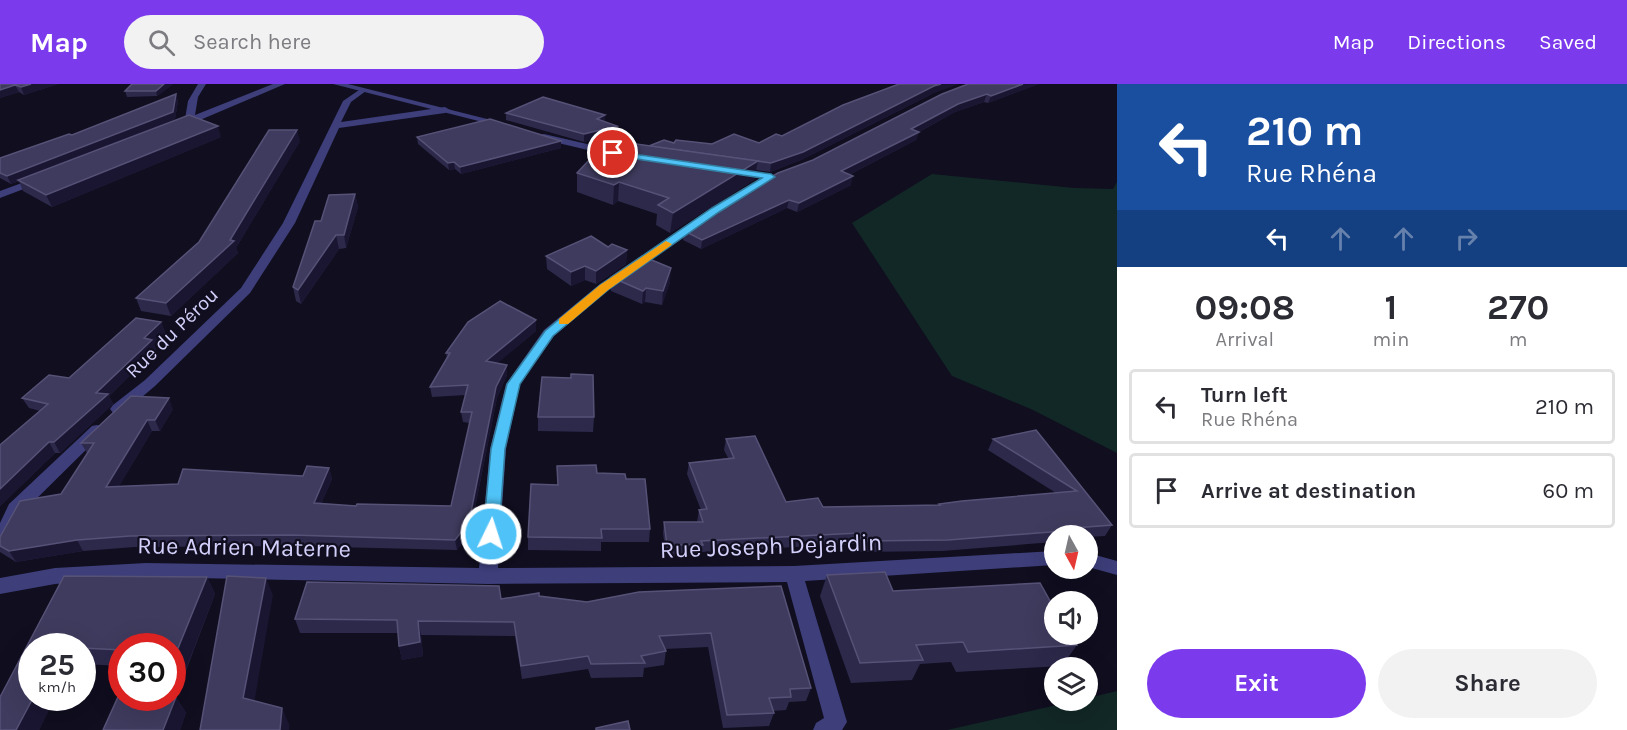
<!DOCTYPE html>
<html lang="en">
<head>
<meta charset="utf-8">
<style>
  :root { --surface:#fff; --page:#f2f2f3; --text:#2b2b33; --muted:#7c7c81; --line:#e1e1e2; --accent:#7c3aed }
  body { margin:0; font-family:Karla,sans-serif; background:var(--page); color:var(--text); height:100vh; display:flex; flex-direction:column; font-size:22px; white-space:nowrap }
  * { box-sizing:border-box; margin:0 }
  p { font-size:20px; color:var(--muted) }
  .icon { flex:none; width:33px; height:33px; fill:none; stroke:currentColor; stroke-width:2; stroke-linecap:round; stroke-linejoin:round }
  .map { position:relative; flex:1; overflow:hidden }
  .drawer { display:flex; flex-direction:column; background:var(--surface); width:510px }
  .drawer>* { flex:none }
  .banner { background:#1a4fa0; color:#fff; overflow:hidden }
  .needle { width:39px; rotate:172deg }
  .controls { position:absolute; left:1044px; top:441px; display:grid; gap:12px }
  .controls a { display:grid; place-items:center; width:54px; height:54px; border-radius:50%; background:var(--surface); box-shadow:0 6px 24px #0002; font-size:30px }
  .speed { position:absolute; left:18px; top:549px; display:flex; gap:12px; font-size:30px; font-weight:700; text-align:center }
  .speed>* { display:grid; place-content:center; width:78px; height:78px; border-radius:50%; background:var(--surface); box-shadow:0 6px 24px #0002; line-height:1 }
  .speed small { font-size:15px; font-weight:400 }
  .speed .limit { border:9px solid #d22; background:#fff; color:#111 }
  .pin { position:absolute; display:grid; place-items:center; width:51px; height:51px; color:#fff; margin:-26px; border:3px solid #fff; border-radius:50%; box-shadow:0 2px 6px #0007 }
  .me { position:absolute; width:66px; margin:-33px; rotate:4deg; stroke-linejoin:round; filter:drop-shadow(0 0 4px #0008) }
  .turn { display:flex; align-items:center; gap:21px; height:126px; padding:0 30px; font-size:27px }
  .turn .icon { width:78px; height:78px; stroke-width:2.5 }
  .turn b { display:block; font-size:42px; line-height:51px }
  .lanes { display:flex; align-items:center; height:57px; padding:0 30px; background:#0003; justify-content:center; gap:30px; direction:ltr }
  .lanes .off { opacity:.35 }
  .eta { display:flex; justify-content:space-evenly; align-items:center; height:102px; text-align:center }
  .eta b { font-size:36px; font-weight:700; line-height:42px }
  .primary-button { display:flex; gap:12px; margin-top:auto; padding:12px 30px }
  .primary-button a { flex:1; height:69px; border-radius:36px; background:var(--accent); color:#fff; font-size:24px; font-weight:700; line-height:69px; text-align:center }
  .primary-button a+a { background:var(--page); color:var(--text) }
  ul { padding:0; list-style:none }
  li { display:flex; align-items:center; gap:18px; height:75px; margin:0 12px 9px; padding:0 18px; border:3px solid var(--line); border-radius:6px }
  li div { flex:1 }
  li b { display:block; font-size:22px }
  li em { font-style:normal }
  header { display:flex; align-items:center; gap:36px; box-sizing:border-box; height:84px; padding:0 30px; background:var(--accent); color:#fff }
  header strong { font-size:28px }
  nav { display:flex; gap:33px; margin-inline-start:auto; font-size:21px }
  .search { width:420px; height:54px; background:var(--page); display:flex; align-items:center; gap:15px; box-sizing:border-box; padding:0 21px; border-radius:33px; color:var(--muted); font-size:22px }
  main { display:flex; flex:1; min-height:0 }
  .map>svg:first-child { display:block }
  .green { fill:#122826 }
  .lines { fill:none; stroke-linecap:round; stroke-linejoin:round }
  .minor { fill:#3d3e7a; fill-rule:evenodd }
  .tertiary { fill:#3d3e7a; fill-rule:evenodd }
  .wall { fill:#2d294b }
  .shaded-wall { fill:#1a1632 }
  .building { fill:#3f3b5e; stroke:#565277; stroke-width:1.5 }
  .route { fill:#4fc3f7; stroke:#337fa1; stroke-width:1.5 }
  .slow { fill:#f59e0b }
  .labels { text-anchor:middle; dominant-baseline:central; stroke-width:4.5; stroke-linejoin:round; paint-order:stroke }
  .street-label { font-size:20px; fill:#d3d0fb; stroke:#100e1f }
  .near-street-label { font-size:24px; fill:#d3d0fb; stroke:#100e1f }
</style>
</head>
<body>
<header>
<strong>Map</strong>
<div class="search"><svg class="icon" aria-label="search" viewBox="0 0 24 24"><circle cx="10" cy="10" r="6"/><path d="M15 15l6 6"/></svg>Search here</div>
<nav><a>Map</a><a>Directions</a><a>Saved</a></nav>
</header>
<main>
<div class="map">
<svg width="1117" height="646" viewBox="0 0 1117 646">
  <rect width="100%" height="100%" fill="#100e1f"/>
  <!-- green -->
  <g class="green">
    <path d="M932 90 1074 104 1113 105 1117 98V369L1033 326 952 292 852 139Z"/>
    <path d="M1117 607V646H947L1075 617 1088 616V614Z"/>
  </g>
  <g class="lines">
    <!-- minor -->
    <g class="minor">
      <path d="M198 0H206L198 13 195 31 273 0H285L193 39 175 43V39L185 35 188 17Z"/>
      <path d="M362 4 366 7 351 18 341 38 445 23 450 26 445 29 339 44 295 139 250 209 155 302 123 329H113L110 325 113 321 145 296 241 204 283 139 343 17Z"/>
      <path d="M38 93 43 96 42 98 0 114V107Z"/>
      <path d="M701 133 705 134V138L608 206 554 252 520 300 506 365 498 484 794 482 1054 467V481L805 497 847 638 842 646H813L816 639 824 634 787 498 488 500 146 493 55 500 0 510V494L55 484 146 479 479 484 490 365 506 300 544 246 600 200Z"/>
      <path d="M97 341 102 342 105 346 102 350 22 429 6 463 0 465V439L9 420 92 342Z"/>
      <path d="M1088 469 1117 477V491L1088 483Z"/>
    </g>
    <!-- tertiary -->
    <g class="tertiary">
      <path d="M333 0H348L511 41 506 44Z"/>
      <path d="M544 50 626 69 627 71 622 74 541 55V51Z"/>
      <path d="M735 85 771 90 776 93 771 96 731 90V86Z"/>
    </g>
  </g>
  <!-- wall -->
  <g class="wall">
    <path d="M0 0H58L24 11 19 8 0 14Z"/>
    <path d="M173 0 157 12 127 13 125 7Z"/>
    <path d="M968 0H1039L988 19 984 18 955 28 919 48 916 56 849 91 851 101 797 128 787 124 701 165 683 156 684 147 813 76Z"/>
    <path d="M176 10 178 17 175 35 104 63 221 53 52 123 23 107 19 97 11 100 0 94V74L72 51Z"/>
    <path d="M932 10 801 76 770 88 756 86 754 96 670 149 656 141 657 130 618 117 613 121 577 108V89L649 62 674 59H759Z"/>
    <path d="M506 29 605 31V38L617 49 584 58 506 36Z"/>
    <path d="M417 53 561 57V64L461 90 455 85 449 86 418 60Z"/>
    <path d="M300 57 236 164 238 169 171 232 141 227 136 214 199 158Z"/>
    <path d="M355 110 358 123 346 164 339 165 301 220 296 217 293 203 321 137Z"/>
    <path d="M608 163 627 166 626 180 596 200 585 196 571 202 547 185 546 172Z"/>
    <path d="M611 193 670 198 662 221 645 218 642 220 611 207Z"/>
    <path d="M536 236V247L497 279 507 291 497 314 470 449 457 466 295 462 135 463 83 467 16 478 0 468V453L61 410 87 369 81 359 173 325 160 347H152L119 402 178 400 303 392 329 384 332 395 321 420 356 422H451L470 339 463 338 461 328 466 311 432 313 430 303 447 275 446 269Z"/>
    <path d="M161 238 165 248 154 260 156 266 109 312 113 320 60 369H55L0 422V361L40 327 29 324 22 314 69 294Z"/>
    <path d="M538 333H594L593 348 538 347Z"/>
    <path d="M1036 346 1112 441 1105 452 1088 453V452H1054V458L942 467 858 468 855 460 702 468 701 472H666L663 449 664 438H697L699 426H701L687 390 689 379 728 374 724 366 726 355 786 418 823 423 938 421 939 420 1056 409 988 366 993 355Z"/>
    <path d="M597 389 626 395 650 445 649 458H601V467L528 466V453L557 401Z"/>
    <path d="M827 491 893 507 1077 561 1062 582 956 588 951 578 920 580 912 596 851 599 820 512Z"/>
    <path d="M64 492 207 493 215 510 176 613 186 629 180 646H103L122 604V614H172V562H122V582L82 580V562H32V614H61L59 619H52L39 646H0V613Z"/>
    <path d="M639 508 811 604 806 617 789 618 786 626 773 627 774 629 769 642 723 644 708 563 665 565 666 567 664 581 644 584 643 593 591 594 588 585 522 595 515 552 421 551 423 572 402 576 399 562 398 549H300L295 535 501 515 539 512 587 518Z"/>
  </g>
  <!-- shaded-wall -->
  <g class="shaded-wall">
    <path d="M31 0H58L24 11 21 3Z"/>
    <path d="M164 0H173L157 12 156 7Z"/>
    <path d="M941 0H959L932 10 801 76 770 88 771 79Z"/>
    <path d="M1023 0H1039L988 19 991 12Z"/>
    <path d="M15 1 19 8 0 14V6Z"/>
    <path d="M176 10 178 17 175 35 20 97 18 96 19 97 11 100 7 92Z"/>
    <path d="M987 10 984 18 955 28 913 51 919 48 916 56 839 96 841 87 911 45 958 20Z"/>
    <path d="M605 31V38L597 35Z"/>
    <path d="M218 42 221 53 52 123 46 111Z"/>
    <path d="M617 42V49L584 58V50Z"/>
    <path d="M297 46 300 57 236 164 238 169 171 232 166 219 230 156Z"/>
    <path d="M561 57V64L461 90 460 83Z"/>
    <path d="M758 77 754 96 670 149 673 129Z"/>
    <path d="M454 78 455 85 449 86 448 79Z"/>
    <path d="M853 92 851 101 797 128 799 119Z"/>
    <path d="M619 98 618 117 613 121 614 101Z"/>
    <path d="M355 110 358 123 346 164 344 151Z"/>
    <path d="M789 116 787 124 701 165 702 156Z"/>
    <path d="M336 151 339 165 301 220 298 206Z"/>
    <path d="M627 166 626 180 596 200V187Z"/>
    <path d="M585 182V196L571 202V188Z"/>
    <path d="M671 184 670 198 662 221 663 207Z"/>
    <path d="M646 204 645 218 642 220 643 207Z"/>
    <path d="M536 236V247L487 288 486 277Z"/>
    <path d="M161 238 165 248 154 260 156 266 109 312 113 320 60 369 54 358 144 254Z"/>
    <path d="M507 281V291L497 314 470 449 457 466 455 456 496 303Z"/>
    <path d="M169 314 173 325 160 347 155 336Z"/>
    <path d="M147 336 152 347 112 414 106 403Z"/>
    <path d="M49 358 55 369 0 422V405Z"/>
    <path d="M329 384 332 395 317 430 314 419Z"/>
    <path d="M77 456 83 467 16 478 9 467Z"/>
    <path d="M207 493 215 510 169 629 172 614V579Z"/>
    <path d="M266 494 273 511 252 631 243 614Z"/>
    <path d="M418 537 421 551 423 572 402 576 399 562Z"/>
    <path d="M176 613 186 629 180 646H163Z"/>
    <path d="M33 614H48L52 619 39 646H16Z"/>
    <path d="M54 614H61L59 619Z"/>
    <path d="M282 624 289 640V646H280Z"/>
  </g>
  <!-- building -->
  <g class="building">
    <path d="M0 0H31L21 3 15 1 0 6Z"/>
    <path d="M132 0H164L156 7H125Z"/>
    <path d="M899 0H941L934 2 803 68 771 79 649 62 664 56 674 59 676 56 712 60 734 50 759 59 776 50 782 52 843 21Z"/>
    <path d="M968 0H1023L991 12 987 10 958 20 911 45 919 48 841 87 853 92 799 119 789 116 702 156 684 147 721 121 778 89 813 76 942 10Z"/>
    <path d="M176 10 173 28 7 92 0 89V74L69 50 72 51Z"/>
    <path d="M543 13 605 31 597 35 617 42 584 50 506 29Z"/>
    <path d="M189 31 218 42 46 111 18 96Z"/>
    <path d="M490 35 561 57 460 83 454 78 448 79 417 53Z"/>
    <path d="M269 46H297L230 156 234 157 166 219 136 214 199 158Z"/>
    <path d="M629 59 758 77 673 129 658 121 669 114 619 98 614 101 577 89 593 72Z"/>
    <path d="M355 110 344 151H336L298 206 293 203 315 137H321L329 111Z"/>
    <path d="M591 152 608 163 612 160 627 166 596 187 585 182 571 188 546 172Z"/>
    <path d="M642 172 671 184 663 207 646 204 643 207 611 193Z"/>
    <path d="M500 217 536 236 486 277 507 281 496 303 469 438 455 456 291 451 130 452 77 456 9 467 0 462V453L20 417 61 410 94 359H81L131 312 169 314 155 336H147L106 403 178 400 183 385 303 392 307 382 329 384 314 419 356 422 357 420 451 422 472 328H461L468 301 430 303 450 269H446L468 238Z"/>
    <path d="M136 234 161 238 144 254 152 256 96 309 108 310 54 358H49L0 405V361L48 320 22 314 49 291 69 294Z"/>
    <path d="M571 290 593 291 594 333H538L542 293 571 294Z"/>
    <path d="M1036 346 1112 441 1074 444 1075 446 948 456 862 457 859 449 701 457 703 461H667L664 438H703L699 426 707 425 689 379 734 374 726 355 755 352 786 418 818 414 823 423 940 421 939 420 962 417 1077 407 993 355Z"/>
    <path d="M596 381 597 389 625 390 626 395H645L650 445H601L602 454 528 453 531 400 558 401 557 382Z"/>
    <path d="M885 488 893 507 1040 499 1054 524V550H1071L1077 561 968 568 963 558 916 561 923 576 860 579 827 491Z"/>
    <path d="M64 492 207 493 172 579V562H122V566L82 564V562H32V614H33L16 646H0V613Z"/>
    <path d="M227 492 266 494 243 614 282 624 280 646H200Z"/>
    <path d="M307 498 499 502 501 515 539 509V512L587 518 639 508 781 502 811 604 790 605 791 613 769 614 774 629 727 631 711 549 659 552 666 567 641 572 645 579 591 580 588 572 521 582 514 538 418 537 420 558 399 562 397 536 295 535Z"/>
    <path d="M122 604V614L176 613 163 646H103Z"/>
    <path d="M628 637 630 646H596V644Z"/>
  </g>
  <!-- route -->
  <path class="route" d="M613 67 771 90 775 93 719 128 608 206 553 252 520 300 505 365 499 450 497 454 491 456 486 454 483 450 491 365 507 300 545 247 600 201 712 124 762 94 610 71 609 69Z"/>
  <!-- slow -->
  <path class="slow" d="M666 157 672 160 670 162 608 206 568 240H559V235L600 201Z"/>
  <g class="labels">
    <!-- street labels -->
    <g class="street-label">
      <text transform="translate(172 249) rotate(-44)">Rue du Pérou</text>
    </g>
    <!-- near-street labels -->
    <g class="near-street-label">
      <text transform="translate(771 462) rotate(-2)">Rue Joseph Dejardin</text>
      <text transform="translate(244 463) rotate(1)">Rue Adrien Materne</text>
    </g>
  </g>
</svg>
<div class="controls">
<a><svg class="needle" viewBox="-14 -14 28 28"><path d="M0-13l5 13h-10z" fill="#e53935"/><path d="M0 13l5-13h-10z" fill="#7c7c81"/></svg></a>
<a><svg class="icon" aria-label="sound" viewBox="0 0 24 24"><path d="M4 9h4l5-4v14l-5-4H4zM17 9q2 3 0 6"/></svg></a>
<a><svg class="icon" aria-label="layers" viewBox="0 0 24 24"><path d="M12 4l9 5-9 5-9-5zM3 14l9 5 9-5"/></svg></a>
</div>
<div class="speed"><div>25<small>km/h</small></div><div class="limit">30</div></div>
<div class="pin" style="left:613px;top:69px;background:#d93025"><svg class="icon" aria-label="arrive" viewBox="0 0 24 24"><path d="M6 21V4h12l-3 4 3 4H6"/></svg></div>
<svg class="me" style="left:491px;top:450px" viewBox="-20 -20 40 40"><circle r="17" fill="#4fc3f7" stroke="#fff" stroke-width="3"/><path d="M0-11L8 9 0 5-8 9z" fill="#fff"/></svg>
</div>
<section class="drawer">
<div class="banner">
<div class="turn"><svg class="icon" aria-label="left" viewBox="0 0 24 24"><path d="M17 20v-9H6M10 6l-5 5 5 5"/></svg><div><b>210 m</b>Rue Rhéna</div></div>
<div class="lanes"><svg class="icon" aria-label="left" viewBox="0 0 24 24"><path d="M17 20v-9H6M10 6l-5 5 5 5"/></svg><svg class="icon off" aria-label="ahead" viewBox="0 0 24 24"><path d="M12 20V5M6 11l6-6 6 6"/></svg><svg class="icon off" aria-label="ahead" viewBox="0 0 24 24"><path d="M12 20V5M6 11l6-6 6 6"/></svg><svg class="icon off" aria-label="right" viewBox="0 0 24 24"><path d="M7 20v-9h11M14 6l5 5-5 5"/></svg></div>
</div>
<div class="eta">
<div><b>09:08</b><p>Arrival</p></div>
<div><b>1</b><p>min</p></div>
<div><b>270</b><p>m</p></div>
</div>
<ul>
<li><svg class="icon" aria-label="left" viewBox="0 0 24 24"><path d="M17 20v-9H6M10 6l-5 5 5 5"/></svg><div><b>Turn left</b><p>Rue Rhéna</p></div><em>210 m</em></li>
<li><svg class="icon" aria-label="arrive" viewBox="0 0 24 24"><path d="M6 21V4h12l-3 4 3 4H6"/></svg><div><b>Arrive at destination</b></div><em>60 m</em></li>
</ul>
<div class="primary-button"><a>Exit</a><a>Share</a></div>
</section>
</main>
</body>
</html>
